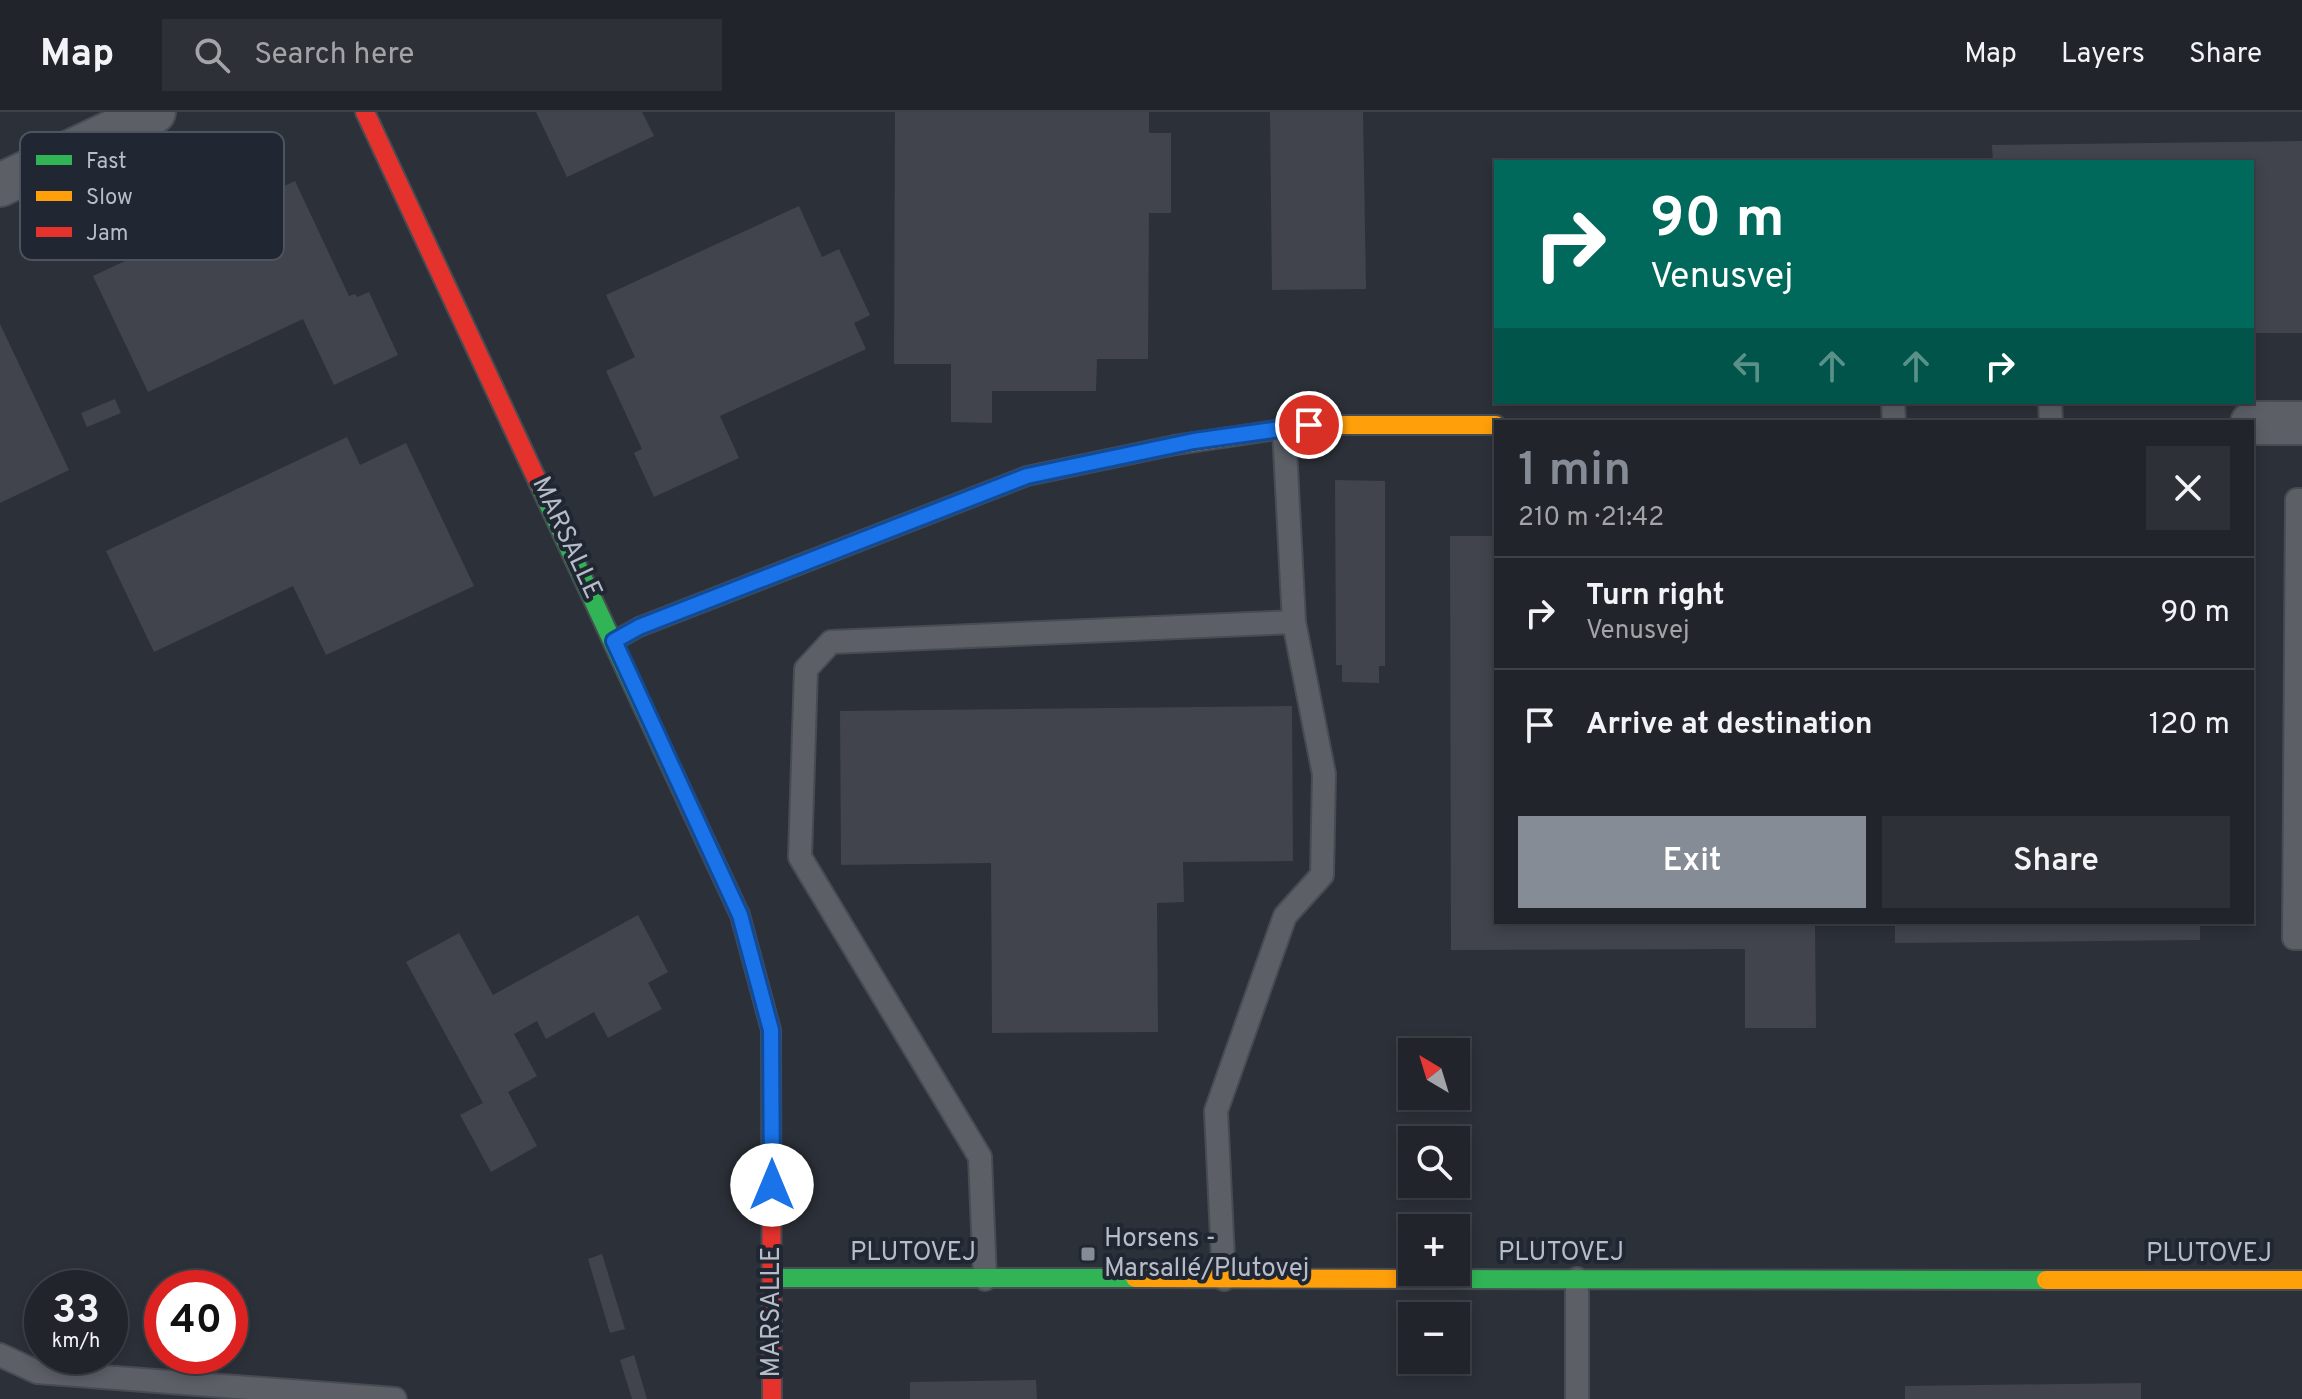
<!DOCTYPE html>
<html lang="en">
<head>
<meta charset="utf-8">
<style>
  :root { --surface:#21242a; --page:#2d3036; --text:#f1f3f6; --muted:#a2a4a8; --line:#3e4147; --accent:#868c96 }
  body { margin:0; font-family:Overpass,sans-serif; background:var(--page); color:var(--text); height:100vh; display:flex; flex-direction:column; font-size:30px; white-space:nowrap }
  * { box-sizing:border-box; margin:0 }
  p { font-size:26px; color:var(--muted) }
  .icon { flex:none; width:44px; height:44px; fill:none; stroke:currentColor; stroke-width:2; stroke-linecap:round; stroke-linejoin:round }
  .map { position:relative; flex:1; overflow:hidden }
  .sheet { position:absolute; left:1494px; top:308px; width:760px; height:504px; display:flex; flex-direction:column; background:var(--surface); border-radius:0px; box-shadow:0 4px 12px #0003,0 0 0 2px var(--line) }
  .sheet>* { flex:none }
  .guide { position:absolute; left:1494px; top:48px; width:760px; height:244px; border-radius:0px; box-shadow:0 4px 12px #0003,0 0 0 2px var(--line); background:#00695c; color:#fff; overflow:hidden }
  .needle { width:52px; rotate:322deg }
  .fabs { position:absolute; left:1398px; top:926px; display:grid; gap:16px }
  .fabs a { display:grid; place-items:center; width:72px; height:72px; border-radius:0px; background:var(--surface); box-shadow:0 4px 12px #0003,0 0 0 2px var(--line); font-size:40px }
  .speed { position:absolute; left:24px; top:1158px; display:flex; gap:16px; font-size:40px; font-weight:700; text-align:center }
  .speed>* { display:grid; place-content:center; width:104px; height:104px; border-radius:50%; background:var(--surface); box-shadow:0 4px 12px #0003,0 0 0 2px var(--line); line-height:1 }
  .speed small { font-size:20px; font-weight:400 }
  .speed .limit { border:12px solid #d22; background:#fff; color:#111 }
  .pin { position:absolute; display:grid; place-items:center; width:68px; height:68px; color:#fff; margin:-34px; border:4px solid #fff; border-radius:50%; box-shadow:0 2px 8px #0007 }
  .me { position:absolute; width:88px; margin:-44px; rotate:0deg; stroke-linejoin:round; filter:drop-shadow(0 0 6px #0008) }
  .turn { display:flex; align-items:center; gap:28px; height:168px; padding:0 24px; font-size:36px }
  .turn .icon { width:104px; height:104px; stroke-width:2.5 }
  .turn b { display:block; font-size:56px; line-height:68px }
  .lanes { display:flex; align-items:center; height:76px; padding:0 24px; background:#0003; justify-content:center; gap:40px; direction:ltr }
  .lanes .off { opacity:.35 }
  .round { display:grid; place-items:center; flex:none; width:84px; height:84px; border-radius:0px; background:var(--page) }
  .head { display:flex; align-items:center; justify-content:space-between; height:136px; padding:0 24px }
  h1 { font-size:48px; font-weight:600; line-height:60px; color:var(--accent) }
  .primary-button { display:flex; gap:16px; margin-top:auto; padding:16px 24px }
  .primary-button a { flex:1; height:92px; border-radius:0px; background:var(--accent); color:#fff; font-size:32px; font-weight:600; line-height:92px; text-align:center }
  .primary-button a+a { background:var(--page); color:var(--text) }
  ul { padding:0; list-style:none }
  li { display:flex; align-items:center; gap:24px; height:112px; padding:0 24px; border-top:2px solid var(--line) }
  li div { flex:1 }
  li b { display:block; font-size:30px }
  li em { font-style:normal }
  header { display:flex; align-items:center; gap:48px; box-sizing:border-box; height:112px; padding:0 40px; background:var(--surface); border-bottom:2px solid var(--line) }
  header strong { font-size:38px }
  nav { display:flex; gap:44px; margin-inline-start:auto; font-size:28px }
  .search { width:560px; height:72px; background:var(--page); display:flex; align-items:center; gap:20px; box-sizing:border-box; padding:0 28px; border-radius:0px; color:var(--muted); font-size:30px }
  .map>svg:first-child { display:block }
  .building { fill:#41444c }
  .lines { fill:none; stroke-linecap:round; stroke-linejoin:round }
  .lane-casing { stroke:#474b52; stroke-width:26 }
  .street-casing { stroke:#474b52; stroke-width:46 }
  .fast-casing { stroke:#474b52; stroke-width:22 }
  .slow-casing { stroke:#474b52; stroke-width:22 }
  .jam-casing { stroke:#474b52; stroke-width:22 }
  .lane { stroke:#5c5f66; stroke-width:22 }
  .street { stroke:#5c5f66; stroke-width:42 }
  .fast { stroke:#30b455; stroke-width:18 }
  .slow { stroke:#ff9f0a; stroke-width:18 }
  .jam { stroke:#e5322d; stroke-width:18 }
  .route-casing { stroke:#114b97; stroke-width:20 }
  .route { stroke:#1a73e8; stroke-width:14 }
  .poi-dot { fill:#868c96; stroke:#202632; stroke-width:3 }
  .labels { text-anchor:middle; dominant-baseline:central; stroke-width:8; stroke-linejoin:round; paint-order:stroke }
  .street-label { font-size:26px; fill:#b7bdc8; stroke:#202632 }
  .poi-label { font-size:26px; fill:#b7bdc8; stroke:#202632; text-anchor:start }
  .key { fill:#202632; stroke:#4d535f; stroke-width:2 }
  .key-label { font-size:22px; fill:#b7bdc8 }
</style>
</head>
<body>
<header>
<strong>Map</strong>
<div class="search"><svg class="icon" aria-label="search" viewBox="0 0 24 24"><circle cx="10" cy="10" r="6"/><path d="M15 15l6 6"/></svg>Search here</div>
<nav><a>Map</a><a>Layers</a><a>Share</a></nav>
</header>
<div class="map">
<svg width="2302" height="1287" viewBox="0 0 2302 1287">
  <rect width="100%" height="100%" fill="#2c3038"/>
  <!-- building -->
  <g class="building">
    <path d="M536 0H642L654 24 567 65Z"/>
    <path d="M895 0H1149V21H1171V101H1149L1148 247H1097L1096 279H992V311L951 310V252H894Z"/>
    <path d="M1270 0H1363L1366 177 1272 178Z"/>
    <path d="M2302 29V221H2252V50H1993L1992 33Z"/>
    <path d="M295 69 349 184 355 182 357 185 369 180 398 243 334 273 303 207 148 280 93 164Z"/>
    <path d="M799 94 822 145 839 137 870 203 854 211 866 237 720 304 739 346 654 385 634 341 642 337 606 259 635 245 606 183Z"/>
    <path d="M0 212 69 358 0 391Z"/>
    <path d="M115 287 121 301 87 315 81 301Z"/>
    <path d="M347 325 360 353 406 331 474 474 326 543 293 474 154 540 106 439Z"/>
    <path d="M1335 368 1385 369V554H1379V571L1342 570V553H1336Z"/>
    <path d="M1450 424H1496V810H1815L1816 916H1745V837L1451 838Z"/>
    <path d="M1292 594 1293 749 1183 750 1184 790 1157 791 1158 920 992 921 991 751 841 753 840 599Z"/>
    <path d="M638 803 668 860 648 871 662 897 608 926 594 900 546 927 537 909 514 922 537 964 508 980 537 1034 491 1060 460 1003 483 991 406 850 459 821 493 883Z"/>
    <path d="M1895 810H2200V828L1895 831Z"/>
    <path d="M602 1142 625 1217 610 1221 588 1147Z"/>
    <path d="M634 1243 647 1287H632L620 1248Z"/>
    <path d="M1036 1268 1037 1287H910V1270Z"/>
    <path d="M2141 1271V1287H1905V1274Z"/>
  </g>
  <g class="lines">
    <!-- lane casing -->
    <g class="lane-casing">
      <g id="lane">
        <path d="M1893 290 1894 310"/>
        <path d="M2050 290 2051 310"/>
        <path d="M1284 317 1294 510"/>
        <path d="M2302 388H2297L2294 826H2302"/>
        <path d="M985 1167 980 1045 800 745 806 557 831 530 1294 510 1324 662 1322 763 1285 804 1216 999 1224 1167"/>
        <path d="M1577 1167V1287"/>
        <path d="M0 1243 37 1260 395 1287"/>
      </g>
    </g>
    <!-- street casing -->
    <g class="street-casing">
      <g id="street">
        <path d="M0 73 154 0"/>
        <path d="M2252 311H2302"/>
      </g>
    </g>
    <!-- fast casing -->
    <g class="fast-casing">
      <g id="fast">
        <path d="M539 372 740 803 771 918V934"/>
        <path d="M614 529 639 515 1027 364 1175 333"/>
        <path d="M773 1166H1135"/>
        <path d="M1437 1167 2046 1168"/>
      </g>
    </g>
    <!-- slow casing -->
    <g class="slow-casing">
      <g id="slow">
        <path d="M1175 333 1309 313H1496"/>
        <path d="M1135 1166 1437 1167"/>
        <path d="M2046 1168H2302"/>
      </g>
    </g>
    <!-- jam casing -->
    <g class="jam-casing">
      <g id="jam">
        <path d="M365 0 539 372"/>
        <path d="M771 934 772 1287"/>
      </g>
    </g>
    <!-- lane -->
    <use href="#lane" class="lane"/>
    <!-- street -->
    <use href="#street" class="street"/>
    <!-- fast -->
    <use href="#fast" class="fast"/>
    <!-- slow -->
    <use href="#slow" class="slow"/>
    <!-- jam -->
    <use href="#jam" class="jam"/>
  </g>
  <g class="lines">
    <!-- route casing -->
    <g class="route-casing">
      <path id="route" d="M772 1073 771 918 740 803 614 529 639 515 1027 364 1194 329 1309 313"/>
    </g>
    <!-- route -->
    <use href="#route" class="route"/>
  </g>
  <!-- markers -->
  <rect class="poi-dot" x="1080" y="1134" width="16" height="16" rx="4"/>
  <g class="labels">
    <!-- street labels -->
    <g class="street-label">
      <text transform="translate(566 426) rotate(65)">MARSALLE</text>
      <text x="913" y="1141">PLUTOVEJ</text>
      <text x="1561" y="1141">PLUTOVEJ</text>
      <text x="2209" y="1142">PLUTOVEJ</text>
      <text transform="translate(772 1200) rotate(-90)">MARSALLE</text>
    </g>
    <!-- poi labels -->
    <g class="poi-label">
      <text x="1104" y="1127">Horsens -<tspan x="1104" dy="30">Marsallé/Plutovej</tspan></text>
    </g>
  </g>
  <!-- legend -->
  <rect x="20" y="20" width="264" height="128" rx="12" class="key"/>
  <rect x="36" y="43" width="36" height="10" fill="#30b455"/>
  <rect x="36" y="79" width="36" height="10" fill="#ff9f0a"/>
  <rect x="36" y="115" width="36" height="10" fill="#e5322d"/>
  <g class="key-label">
    <text x="86" y="56">Fast</text>
    <text x="86" y="92">Slow</text>
    <text x="86" y="128">Jam</text>
  </g>
</svg>
<div class="fabs">
<a><svg class="needle" viewBox="-14 -14 28 28"><path d="M0-13l5 13h-10z" fill="#e53935"/><path d="M0 13l5-13h-10z" fill="#a2a4a8"/></svg></a>
<a><svg class="icon" aria-label="search" viewBox="0 0 24 24"><circle cx="10" cy="10" r="6"/><path d="M15 15l6 6"/></svg></a>
<a>+</a>
<a>−</a>
</div>
<div class="speed"><div>33<small>km/h</small></div><div class="limit">40</div></div>
<div class="pin" style="left:1309px;top:313px;background:#d93025"><svg class="icon" aria-label="arrive" viewBox="0 0 24 24"><path d="M6 21V4h12l-3 4 3 4H6"/></svg></div>
<svg class="me" style="left:772px;top:1073px" viewBox="-20 -20 40 40"><circle r="19" fill="#fff"/><path d="M0-13L10 11 0 6-10 11z" fill="#1a73e8"/></svg>
<div class="guide">
<div class="turn"><svg class="icon" aria-label="right" viewBox="0 0 24 24"><path d="M7 20v-9h11M14 6l5 5-5 5"/></svg><div><b>90 m</b>Venusvej</div></div>
<div class="lanes"><svg class="icon off" aria-label="left" viewBox="0 0 24 24"><path d="M17 20v-9H6M10 6l-5 5 5 5"/></svg><svg class="icon off" aria-label="ahead" viewBox="0 0 24 24"><path d="M12 20V5M6 11l6-6 6 6"/></svg><svg class="icon off" aria-label="ahead" viewBox="0 0 24 24"><path d="M12 20V5M6 11l6-6 6 6"/></svg><svg class="icon" aria-label="right" viewBox="0 0 24 24"><path d="M7 20v-9h11M14 6l5 5-5 5"/></svg></div>
</div>
<section class="sheet">
<div class="head"><div><h1>1 min</h1><p>210 m · 21:42</p></div><a class="round"><svg class="icon" aria-label="close" viewBox="0 0 24 24"><path d="M6 6l12 12M18 6L6 18"/></svg></a></div>
<ul>
<li><svg class="icon" aria-label="right" viewBox="0 0 24 24"><path d="M7 20v-9h11M14 6l5 5-5 5"/></svg><div><b>Turn right</b><p>Venusvej</p></div><em>90 m</em></li>
<li><svg class="icon" aria-label="arrive" viewBox="0 0 24 24"><path d="M6 21V4h12l-3 4 3 4H6"/></svg><div><b>Arrive at destination</b></div><em>120 m</em></li>
</ul>
<div class="primary-button"><a>Exit</a><a>Share</a></div>
</section>
</div>
</body>
</html>
